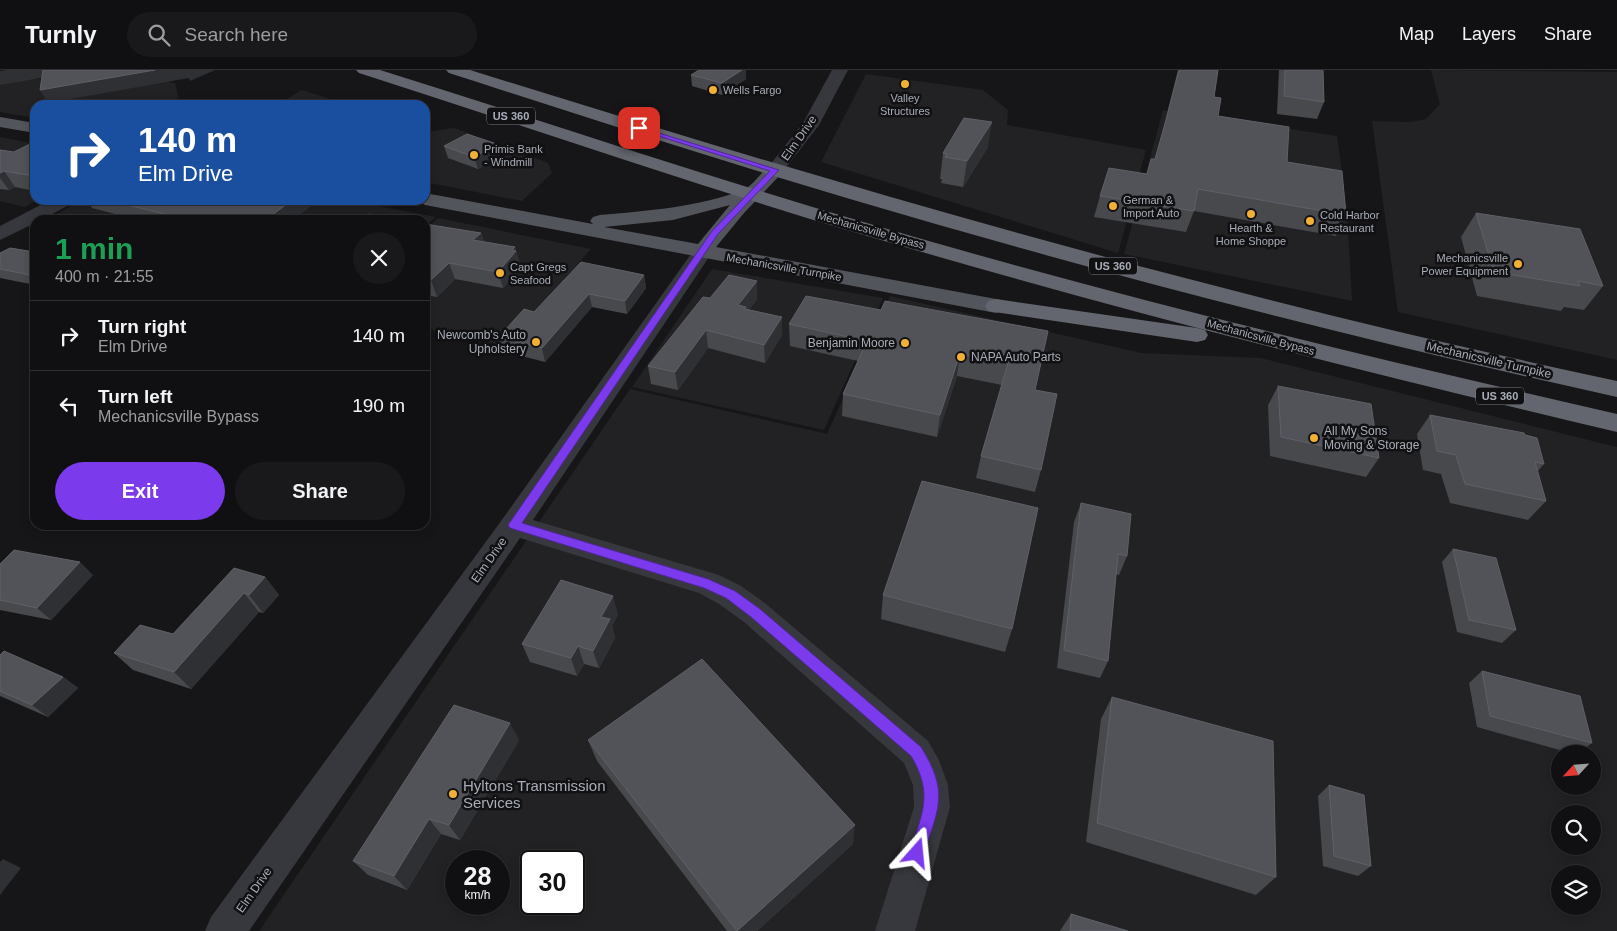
<!DOCTYPE html>
<html lang="en">
<head>
<meta charset="utf-8">
<style>
  :root { --surface:#101012; --page:#19191b; --text:#f1f3f6; --muted:#9c9d9f; --line:#303032; --accent:#7c3aed }
  body { margin:0; font-family:Arial,sans-serif; background:var(--page); color:var(--text); height:100vh; display:flex; flex-direction:column; font-size:19px; white-space:nowrap }
  * { box-sizing:border-box; margin:0 }
  p { font-size:16px; color:var(--muted) }
  .icon { flex:none; width:28px; height:28px; fill:none; stroke:currentColor; stroke-width:2; stroke-linecap:round; stroke-linejoin:round }
  .map { position:relative; flex:1; overflow:hidden }
  .drawer { position:absolute; left:30px; top:145px; width:400px; height:315px; display:flex; flex-direction:column; background:var(--surface); border-radius:15px; box-shadow:0 2px 12px #0003,0 0 0 1px var(--line) }
  .drawer>* { flex:none }
  .top-card { position:absolute; left:30px; top:30px; width:400px; height:105px; border-radius:15px; box-shadow:0 2px 12px #0003,0 0 0 1px var(--line); background:#1a4fa0; color:#fff; overflow:hidden }
  .needle { width:32px; rotate:244deg }
  .buttons { position:absolute; left:1551px; top:675px; display:grid; gap:10px }
  .buttons a { display:grid; place-items:center; width:50px; height:50px; border-radius:50%; background:var(--surface); box-shadow:0 2px 12px #0003,0 0 0 1px var(--line); font-size:25px }
  .speed { position:absolute; left:445px; top:780px; display:flex; gap:10px; font-size:25px; font-weight:700; text-align:center }
  .speed>* { display:grid; place-content:center; width:65px; height:65px; border-radius:50%; background:var(--surface); box-shadow:0 2px 12px #0003,0 0 0 1px var(--line); line-height:1 }
  .speed small { font-size:12px; font-weight:400 }
  .speed .limit { border:2px solid #111; border-radius:8px; background:#fff; color:#111 }
  .pin { position:absolute; display:grid; place-items:center; width:42px; height:42px; color:#fff; margin:-21px; border-radius:10px; box-shadow:0 2px 8px #0006 }
  .me { position:absolute; width:55px; margin:-28px; rotate:18deg; stroke-linejoin:round; filter:drop-shadow(0 0 4px #0008) }
  .turn { display:flex; align-items:center; gap:18px; height:105px; padding:0 25px; font-size:22px }
  .turn .icon { width:65px; height:65px; stroke-width:2.5 }
  .turn b { display:block; font-size:35px; line-height:42px }
  .round { display:grid; place-items:center; flex:none; width:52px; height:52px; border-radius:26px; background:var(--page) }
  .summary { display:flex; align-items:center; justify-content:space-between; height:85px; padding:0 25px }
  h1 { font-size:30px; font-weight:700; line-height:38px; color:#1e9e55 }
  .action { display:flex; gap:10px; margin-top:auto; padding:10px 25px }
  .action a { flex:1; height:58px; border-radius:30px; background:var(--accent); color:#fff; font-size:20px; font-weight:700; line-height:58px; text-align:center }
  .action a+a { background:var(--page); color:var(--text) }
  ul { padding:0; list-style:none }
  li { display:flex; align-items:center; gap:15px; height:70px; padding:0 25px; border-top:1px solid var(--line) }
  li div { flex:1 }
  li b { display:block; font-size:19px }
  li em { font-style:normal }
  header { display:flex; align-items:center; gap:30px; box-sizing:border-box; height:70px; padding:0 25px; background:var(--surface); border-bottom:1px solid var(--line) }
  header strong { font-size:24px }
  nav { display:flex; gap:28px; margin-inline-start:auto; font-size:18px }
  .search { width:350px; height:45px; background:var(--page); display:flex; align-items:center; gap:12px; box-sizing:border-box; padding:0 18px; border-radius:28px; color:var(--muted); font-size:19px }
  .map>svg:first-child { display:block }
  .built { fill:#222225; fill-rule:evenodd }
  .lines { fill:none; stroke-linecap:round; stroke-linejoin:round }
  .minor { fill:#37383d; fill-rule:evenodd }
  .major { fill:#53555c; fill-rule:evenodd }
  .highway { fill:#63666e; fill-rule:evenodd }
  .wall { fill:#47494d }
  .shaded-wall { fill:#2f3033 }
  .building { fill:#525359; stroke:#5f6168 }
  .route { fill:#7c3aed; stroke:#51269a }
  .poi-dot { fill:#f2b134; stroke:#111113; stroke-width:2 }
  .labels { text-anchor:middle; dominant-baseline:central; stroke-width:5; stroke-linejoin:round; paint-order:stroke }
  .far-poi-label { font-size:11px; fill:#a8adb8; stroke:#111113; text-anchor:start }
  .shield { fill:#111113; stroke:#7b7e86; stroke-width:1 }
  .shield-label { font-size:11px; font-weight:bold; fill:#a8adb8 }
  .far-street-label { font-size:11px; fill:#a8adb8; stroke:#111113 }
  .street-label { font-size:12px; fill:#a8adb8; stroke:#111113 }
  .poi-label { font-size:12px; fill:#a8adb8; stroke:#111113; text-anchor:end }
  .near-poi-label { font-size:15px; fill:#a8adb8; stroke:#111113; text-anchor:start }
</style>
</head>
<body>
<header>
<strong>Turnly</strong>
<div class="search"><svg class="icon" aria-label="search" viewBox="0 0 24 24"><circle cx="10" cy="10" r="6"/><path d="M15 15l6 6"/></svg>Search here</div>
<nav><a>Map</a><a>Layers</a><a>Share</a></nav>
</header>
<div class="map">
<svg width="1617" height="861" viewBox="0 0 1617 861">
  <rect width="100%" height="100%" fill="#161618"/>
  <!-- built -->
  <g class="built">
    <path d="M1431 0 1617 2V290L1398 242 1372 51 1411 52 1426 49 1440 34Z"/>
    <path d="M107 2 175 13 179 30 170 35H35V48L0 42V4L68 13Z"/>
    <path d="M866 4 983 20 1008 40 1007 55 1146 80 1118 183 821 92Z"/>
    <path d="M302 20 349 35H276Z"/>
    <path d="M1163 40 1337 66 1347 142 1352 231 1124 184Z"/>
    <path d="M454 58 548 93 552 103 522 131 425 112V62Z"/>
    <path d="M0 67 35 74V130H37L25 137 0 131Z"/>
    <path d="M82 130H163L131 150H68L53 146Z"/>
    <path d="M166 130H346L436 147 425 156V150H135Z"/>
    <path d="M438 148 591 179 505 276 425 258V160Z"/>
    <path d="M712 199 883 228 824 360 632 317Z"/>
    <path d="M890 226 1141 283 1261 288 1617 377V861H259L630 319 827 364ZM1560 684H1592V716H1560ZM1560 744H1592V776H1560ZM456 791H499V834H456ZM531 791H574V834H531ZM1560 804H1592V836H1560Z"/>
  </g>
  <g class="lines">
    <!-- minor -->
    <g class="minor">
      <path d="M832 0H848L819 55 781 104H769L766 100 803 53Z"/>
      <path d="M50 130H74L71 134 41 150H35V153L0 170V156Z"/>
      <path d="M703 175 710 177 713 181 533 450 719 505 741 516 766 534 928 671 939 690 948 715 950 737 915 861H875L914 737 913 715 904 693 744 552 719 534 699 523 520 468 249 861H205L211 847 504 447 696 177Z"/>
    </g>
    <!-- major -->
    <g class="major">
      <path d="M0 47 35 53V63L0 57Z"/>
      <path d="M775 95 781 96 784 100 781 104 744 143 716 177 996 229 1004 231 1007 236 1004 241 996 243 425 135 416 130H425V123L593 154 590 151 593 147 600 145C646 141 699 137 743 120 756 115 761 98 775 95ZM730 135 698 174 604 157 673 150Z"/>
    </g>
    <!-- highway -->
    <g class="highway">
      <path d="M356 0H380C540 50 699 104 860 151 1110 225 1363 286 1617 344V362C1359 301 1102 236 847 160 683 111 522 55 359 3Z"/>
      <path d="M446 0H470C850 119 1227 228 1617 311V327C1359 270 1103 204 850 129 715 89 582 46 449 3Z"/>
      <path d="M996 229 1197 258 1205 260 1208 265 1205 270 1197 272 988 241 985 236 988 231Z"/>
    </g>
  </g>
  <!-- wall -->
  <g class="wall">
    <path d="M1178 0H1218L1214 27 1218 46 1287 92 1346 145 1336 166 1194 141 1186 162 1094 147 1100 126 1147 104 1151 89H1155L1159 75Z"/>
    <path d="M1279 0H1323L1324 32 1317 49 1277 44Z"/>
    <path d="M691 5 746 9 722 25 692 16Z"/>
    <path d="M497 74 500 87 478 99 448 88 444 76Z"/>
    <path d="M35 75V121L15 117 9 120 0 119V80L14 82Z"/>
    <path d="M988 77 963 117 941 113 942 109H940L943 83Z"/>
    <path d="M87 130H311L313 134 292 150H138L92 138Z"/>
    <path d="M1476 143 1603 216 1584 240 1564 237 1561 241 1477 226 1461 167Z"/>
    <path d="M425 154 481 163 484 172 515 177 521 198 503 218 455 209 437 227 425 225Z"/>
    <path d="M35 182V215L0 208V183Z"/>
    <path d="M644 205 646 218 627 244 592 237 545 292 502 281 498 268 534 242Z"/>
    <path d="M757 211V229L749 240 782 265 765 293 708 278 678 320 651 314 648 296 710 228Z"/>
    <path d="M881 240 1048 261 1035 320 1041 400 1035 422 976 408 981 386 1002 315 957 306 937 367 842 346 843 324 858 291 790 276 789 254Z"/>
    <path d="M1278 316 1379 388 1366 407 1270 386 1268 335Z"/>
    <path d="M1430 345 1525 365 1544 394 1537 402 1546 431 1528 450 1450 433 1441 404 1423 400 1417 364Z"/>
    <path d="M1081 433 1127 486 1119 505 1116 504 1108 591 1100 608 1057 598 1074 452Z"/>
    <path d="M1453 479 1516 560 1502 573 1457 562 1442 492Z"/>
    <path d="M0 494 93 505 51 550 0 540Z"/>
    <path d="M265 507 279 525 263 543 259 542 191 619 133 600 114 583 173 564Z"/>
    <path d="M883 525 1012 559 1005 582 881 549Z"/>
    <path d="M618 544 612 556 615 568 599 598 584 594 577 606 530 592 522 574Z"/>
    <path d="M0 585 63 607 78 618 48 647 0 626Z"/>
    <path d="M1482 601 1592 673 1577 684H1574L1477 657 1469 613Z"/>
    <path d="M1112 627 1276 807 1256 825 1086 772 1101 649Z"/>
    <path d="M519 670 460 770 441 764 407 820 368 805 353 791Z"/>
    <path d="M588 670 853 774 757 861H727L597 691Z"/>
    <path d="M1329 715 1371 796 1358 806 1323 796 1318 726Z"/>
    <path d="M1071 844 1128 861H1060Z"/>
  </g>
  <!-- shaded-wall -->
  <g class="shaded-wall">
    <path d="M7 0H48L52 6 0 15V1Z"/>
    <path d="M155 0H215L190 11 189 8 48 33 40 20Z"/>
    <path d="M742 0H746V9L722 25V13Z"/>
    <path d="M992 52 988 77 963 117 967 91Z"/>
    <path d="M497 74 500 87 478 99 474 87Z"/>
    <path d="M4 101 15 117 9 120 0 108V103Z"/>
    <path d="M292 130H311L313 134 292 150H273L271 146Z"/>
    <path d="M192 144 195 150H185V149Z"/>
    <path d="M265 145 268 150H258Z"/>
    <path d="M481 163 486 179 473 170Z"/>
    <path d="M515 177 521 198 503 218 498 202Z"/>
    <path d="M449 193 455 209 437 227 431 210Z"/>
    <path d="M644 205 646 218 627 244 625 231Z"/>
    <path d="M757 211V229L747 243 738 235Z"/>
    <path d="M589 224 592 237 545 292 542 278Z"/>
    <path d="M782 247V265L765 293 764 275Z"/>
    <path d="M706 260 708 278 678 320 675 302Z"/>
    <path d="M960 284 957 306 937 367 940 345Z"/>
    <path d="M80 492 93 505 51 550 37 538Z"/>
    <path d="M265 507 279 525 263 543 249 525Z"/>
    <path d="M244 523 259 542 191 619 174 602Z"/>
    <path d="M613 526 618 544 612 556 615 568 599 598 593 581 601 547Z"/>
    <path d="M578 576 584 594 577 606 571 588Z"/>
    <path d="M63 607 78 618 48 647 32 635Z"/>
    <path d="M510 653 519 670 460 770 449 755Z"/>
    <path d="M429 749 441 764 407 820 394 806Z"/>
    <path d="M855 755 853 774 757 861H737Z"/>
    <path d="M3 789 21 798 0 825V792Z"/>
  </g>
  <!-- building -->
  <g class="building">
    <path d="M43 0H155L40 20Z"/>
    <path d="M699 0H742L722 13 691 5Z"/>
    <path d="M1179 0H1218L1214 27 1221 28 1218 46 1289 57 1287 92 1342 101 1346 145 1198 119 1194 141 1100 126 1109 98 1147 104 1151 89H1155L1165 54Z"/>
    <path d="M1285 0H1323L1324 32 1284 26Z"/>
    <path d="M964 48 992 52 967 91 945 87 947 84 943 83Z"/>
    <path d="M467 64 497 74 474 87 444 76Z"/>
    <path d="M30 74 35 75V106H34L4 101 0 103V80L14 82Z"/>
    <path d="M107 130H292L271 146 265 145 258 150H224L192 144 185 149Z"/>
    <path d="M1476 143 1580 159 1603 216 1578 211 1580 216 1494 202Z"/>
    <path d="M369 144 403 150H363Z"/>
    <path d="M425 154 481 163 473 170 515 177 512 180 516 181 498 202 449 193 431 210 425 209Z"/>
    <path d="M10 178 35 182V206L0 199V183Z"/>
    <path d="M581 192 644 205 625 231 589 224 542 278 498 268 524 239 534 242Z"/>
    <path d="M729 205 757 211 738 235 746 237 745 239 782 247 764 275 706 260 675 302 648 296 703 227 710 228Z"/>
    <path d="M806 226 881 240 885 231 1048 261 1035 320 1057 324 1041 400 981 386 1008 293 960 284 940 345 843 324 867 271 789 254Z"/>
    <path d="M1278 316 1371 334 1379 388 1281 367Z"/>
    <path d="M1430 345 1524 363 1525 365 1537 368 1544 394 1535 392 1546 431 1465 414 1456 385 1437 381Z"/>
    <path d="M922 411 1038 438 1012 559 883 525Z"/>
    <path d="M1081 433 1131 444 1127 486 1118 484 1108 591 1064 580Z"/>
    <path d="M1453 479 1496 488 1516 560 1469 550Z"/>
    <path d="M14 480 80 492 37 538 0 530V494Z"/>
    <path d="M234 498 265 507 249 525 244 523 174 602 114 583 140 555 173 564Z"/>
    <path d="M561 510 613 526 601 547 610 549 593 581 578 576 571 588 522 574Z"/>
    <path d="M4 581 63 607 32 635 0 621V585Z"/>
    <path d="M702 589 855 755 737 861 588 670Z"/>
    <path d="M1482 601 1580 626 1592 673 1490 646Z"/>
    <path d="M1112 627 1273 671 1276 807 1097 753Z"/>
    <path d="M454 635 510 653 449 755 429 749 394 806 353 791Z"/>
    <path d="M1329 715 1364 725 1371 796 1334 786Z"/>
    <path d="M1071 844 1128 861H1070Z"/>
  </g>
  <!-- route -->
  <path class="route" d="M636 56 779 100 718 164 522 453 708 509 735 521 760 539 921 677C949 722 939 737 924 783L922 789 917 791 911 789 909 783C922 745 934 724 911 686L751 547 726 528 704 518 510 458 508 455 712 161 770 101 636 59Z"/>
  <!-- markers -->
  <g class="poi-dot">
    <circle cx="905" cy="14" r="5"/>
    <circle cx="713" cy="20" r="5"/>
    <circle cx="474" cy="85" r="5"/>
    <circle cx="1113" cy="136" r="5"/>
    <circle cx="1251" cy="144" r="5"/>
    <circle cx="1310" cy="151" r="5"/>
    <circle cx="1518" cy="194" r="5"/>
    <circle cx="500" cy="203" r="5"/>
    <circle cx="536" cy="272" r="5"/>
    <circle cx="905" cy="273" r="5"/>
    <circle cx="961" cy="287" r="5"/>
    <circle cx="1314" cy="368" r="5"/>
    <circle cx="453" cy="724" r="5"/>
  </g>
  <g class="labels">
    <!-- far-poi labels -->
    <g class="far-poi-label">
      <text x="723" y="20">Wells Fargo</text>
      <text x="905" y="28" text-anchor="middle">Valley<tspan x="905" dy="13">Structures</tspan></text>
      <text x="484" y="79">Primis Bank<tspan x="484" dy="13">- Windmill</tspan></text>
      <text x="1123" y="130">German &amp;<tspan x="1123" dy="13">Import Auto</tspan></text>
      <text x="1320" y="145">Cold Harbor<tspan x="1320" dy="13">Restaurant</tspan></text>
      <text x="1251" y="158" text-anchor="middle">Hearth &amp;<tspan x="1251" dy="13">Home Shoppe</tspan></text>
      <text x="1508" y="188" text-anchor="end">Mechanicsville<tspan x="1508" dy="13">Power Equipment</tspan></text>
      <text x="510" y="197">Capt Gregs<tspan x="510" dy="13">Seafood</tspan></text>
    </g>
    <!-- shield labels -->
    <g class="shield">
      <rect x="487" y="37.5" width="48" height="17" rx="4"/>
      <rect x="1089" y="187.5" width="48" height="17" rx="4"/>
      <rect x="1476" y="317.5" width="48" height="17" rx="4"/>
    </g>
    <g class="shield-label">
      <text x="511" y="46">US 360</text>
      <text x="1113" y="196">US 360</text>
      <text x="1500" y="326">US 360</text>
    </g>
    <!-- far-street labels -->
    <g class="far-street-label">
      <text transform="translate(871 160) rotate(16)">Mechanicsville Bypass</text>
      <text transform="translate(784 197) rotate(10)">Mechanicsville Turnpike</text>
      <text transform="translate(1261 267) rotate(15)">Mechanicsville Bypass</text>
    </g>
    <!-- street labels -->
    <g class="street-label">
      <text transform="translate(799 68) rotate(-55)">Elm Drive</text>
      <text transform="translate(1489 290) rotate(13)">Mechanicsville Turnpike</text>
      <text transform="translate(489 490) rotate(-55)">Elm Drive</text>
      <text transform="translate(254 820) rotate(-55)">Elm Drive</text>
    </g>
    <!-- poi labels -->
    <g class="poi-label">
      <text x="526" y="265">Newcomb's Auto<tspan x="526" dy="14">Upholstery</tspan></text>
      <text x="895" y="273">Benjamin Moore</text>
      <text x="971" y="287" text-anchor="start">NAPA Auto Parts</text>
      <text x="1324" y="361" text-anchor="start">All My Sons<tspan x="1324" dy="14">Moving &amp; Storage</tspan></text>
    </g>
    <!-- near-poi labels -->
    <g class="near-poi-label">
      <text x="463" y="715">Hyltons Transmission<tspan x="463" dy="17">Services</tspan></text>
    </g>
  </g>
</svg>
<div class="buttons">
<a><svg class="needle" viewBox="-14 -14 28 28"><path d="M0-13l5 13h-10z" fill="#e53935"/><path d="M0 13l5-13h-10z" fill="#9c9d9f"/></svg></a>
<a><svg class="icon" aria-label="search" viewBox="0 0 24 24"><circle cx="10" cy="10" r="6"/><path d="M15 15l6 6"/></svg></a>
<a><svg class="icon" aria-label="layers" viewBox="0 0 24 24"><path d="M12 4l9 5-9 5-9-5zM3 14l9 5 9-5"/></svg></a>
</div>
<div class="speed"><div>28<small>km/h</small></div><div class="limit">30</div></div>
<div class="pin" style="left:639px;top:58px;background:#d93025"><svg class="icon" aria-label="arrive" viewBox="0 0 24 24"><path d="M6 21V4h12l-3 4 3 4H6"/></svg></div>
<svg class="me" style="left:917px;top:783px" viewBox="-20 -20 40 40"><path d="M0-17L14 15 0 8-14 15z" fill="#7c3aed" stroke="#fff" stroke-width="4"/></svg>
<div class="top-card">
<div class="turn"><svg class="icon" aria-label="right" viewBox="0 0 24 24"><path d="M7 20v-9h11M14 6l5 5-5 5"/></svg><div><b>140 m</b>Elm Drive</div></div>
</div>
<section class="drawer">
<div class="summary"><div><h1>1 min</h1><p>400 m · 21:55</p></div><a class="round"><svg class="icon" aria-label="close" viewBox="0 0 24 24"><path d="M6 6l12 12M18 6L6 18"/></svg></a></div>
<ul>
<li><svg class="icon" aria-label="right" viewBox="0 0 24 24"><path d="M7 20v-9h11M14 6l5 5-5 5"/></svg><div><b>Turn right</b><p>Elm Drive</p></div><em>140 m</em></li>
<li><svg class="icon" aria-label="left" viewBox="0 0 24 24"><path d="M17 20v-9H6M10 6l-5 5 5 5"/></svg><div><b>Turn left</b><p>Mechanicsville Bypass</p></div><em>190 m</em></li>
</ul>
<div class="action"><a>Exit</a><a>Share</a></div>
</section>
</div>
</body>
</html>
